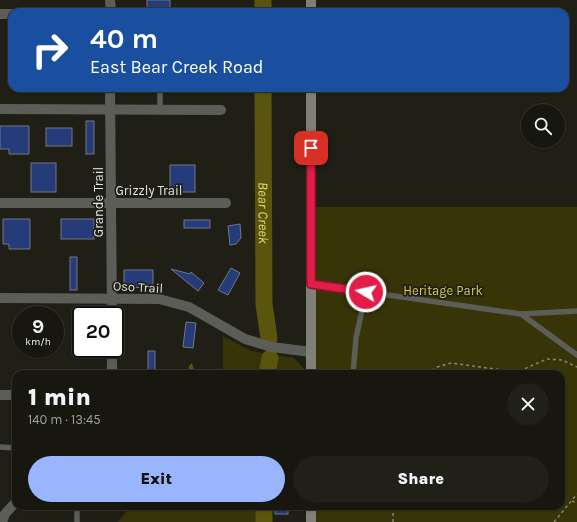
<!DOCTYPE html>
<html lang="en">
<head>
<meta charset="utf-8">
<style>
  :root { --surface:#171710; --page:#202019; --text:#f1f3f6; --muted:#9e9f9f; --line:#363630; --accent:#98b5fd }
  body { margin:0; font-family:Karla,sans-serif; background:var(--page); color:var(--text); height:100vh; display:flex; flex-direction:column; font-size:15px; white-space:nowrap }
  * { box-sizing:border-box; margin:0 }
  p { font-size:13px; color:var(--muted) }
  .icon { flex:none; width:22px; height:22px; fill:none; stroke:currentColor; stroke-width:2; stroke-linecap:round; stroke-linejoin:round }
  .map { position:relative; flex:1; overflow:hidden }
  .sheet { position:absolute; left:12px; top:370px; width:553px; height:140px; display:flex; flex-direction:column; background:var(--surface); border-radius:12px; box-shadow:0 1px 3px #0004,0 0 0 1px var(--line) }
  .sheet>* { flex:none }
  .top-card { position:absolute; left:8px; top:8px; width:561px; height:84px; border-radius:12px; box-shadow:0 1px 3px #0004,0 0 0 1px var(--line); background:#1a4fa0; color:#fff; overflow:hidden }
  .buttons { position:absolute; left:521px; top:104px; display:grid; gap:8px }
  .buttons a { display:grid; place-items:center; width:44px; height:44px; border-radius:50%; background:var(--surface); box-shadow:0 1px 3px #0004,0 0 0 1px var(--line); font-size:20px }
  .speed { position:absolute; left:12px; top:306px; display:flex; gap:8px; font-size:20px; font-weight:700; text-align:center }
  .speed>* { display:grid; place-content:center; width:52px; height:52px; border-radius:50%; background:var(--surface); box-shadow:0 1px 3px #0004,0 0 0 1px var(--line); line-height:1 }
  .speed small { font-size:10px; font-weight:400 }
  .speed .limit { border:2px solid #111; border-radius:6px; background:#fff; color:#111 }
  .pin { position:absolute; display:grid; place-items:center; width:34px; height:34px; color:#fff; margin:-17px; border-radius:8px; box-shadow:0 2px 6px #0006 }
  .me { position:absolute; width:44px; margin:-22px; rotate:279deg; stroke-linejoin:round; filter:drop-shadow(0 0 3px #0008) }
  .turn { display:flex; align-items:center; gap:14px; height:84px; padding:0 16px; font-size:18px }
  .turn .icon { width:52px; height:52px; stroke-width:2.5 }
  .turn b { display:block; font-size:28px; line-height:34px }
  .round { display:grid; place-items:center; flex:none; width:42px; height:42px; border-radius:21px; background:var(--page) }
  .overview { display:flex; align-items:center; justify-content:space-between; height:68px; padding:0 16px }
  h1 { font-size:24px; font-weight:800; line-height:30px }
  .cta { display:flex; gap:8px; margin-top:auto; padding:8px 16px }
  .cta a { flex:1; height:46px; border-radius:24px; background:var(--accent); color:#111; font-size:16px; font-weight:800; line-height:46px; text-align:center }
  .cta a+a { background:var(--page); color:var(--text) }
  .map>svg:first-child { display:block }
  .green { fill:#373408 }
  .water { fill:#5a550e }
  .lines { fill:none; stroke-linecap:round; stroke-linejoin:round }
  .river { stroke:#5a550e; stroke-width:17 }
  .building { fill:#263b79; stroke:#727781 }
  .path { stroke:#85857e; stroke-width:1.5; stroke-dasharray:3 3; stroke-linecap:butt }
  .lane { stroke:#5d5d58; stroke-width:5.5 }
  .street { stroke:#5d5d58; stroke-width:10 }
  .secondary { stroke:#808079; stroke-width:10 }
  .route-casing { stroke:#92132f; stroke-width:10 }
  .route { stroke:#e11d48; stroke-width:7 }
  .labels { text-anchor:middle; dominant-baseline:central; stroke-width:3.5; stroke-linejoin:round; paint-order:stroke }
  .street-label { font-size:13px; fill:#e3e3dd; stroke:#1f1f16 }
  .park-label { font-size:13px; fill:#d3cb55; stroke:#1f1f16 }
  .water-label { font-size:14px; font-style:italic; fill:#e2db65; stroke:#1f1f16 }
</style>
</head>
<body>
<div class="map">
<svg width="577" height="522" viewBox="0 0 577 522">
  <rect width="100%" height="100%" fill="#1f1f16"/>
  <!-- green -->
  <g class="green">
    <path d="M308 207H577V522H307V506H561V374H308Z"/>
    <path d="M223 336 251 351 294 358 304 369V374H223Z"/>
    <path d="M131 506H261L260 519 258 522H118Z"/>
  </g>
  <!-- water -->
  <path class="water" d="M192 363 194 370H201V374H188L189 366Z"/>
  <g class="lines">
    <!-- river -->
    <g class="river">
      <path d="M263 0V12"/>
      <path id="s1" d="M263 88 264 304 269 338"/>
      <path d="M267 374 270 358"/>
      <path d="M264 522V506"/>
    </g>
  </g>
  <!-- building -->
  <g class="building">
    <rect x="147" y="0" width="23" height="12"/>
    <rect x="86" y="121" width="8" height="33"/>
    <path d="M0 126H29V154H9V149H0Z"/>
    <rect x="46" y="128" width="26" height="18"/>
    <rect x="31" y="163" width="25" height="29"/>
    <rect x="170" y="165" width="25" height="27"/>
    <path d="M3 219H30V249H9V244H3Z"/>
    <rect x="61" y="219" width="33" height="20"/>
    <rect x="184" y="220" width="26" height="8"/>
    <path d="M240 224 241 238 236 244 230 245 228 226Z"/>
    <rect x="70" y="257" width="7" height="33"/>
    <path d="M231 268 240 273 228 295 218 290Z"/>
    <path d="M171 269 190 274 191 272 204 283 198 291Z"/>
    <path d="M124 270H153V287L124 288Z"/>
    <path d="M186 322 196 323 193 348 183 347Z"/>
    <rect x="148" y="351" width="7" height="23"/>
    <rect x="275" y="506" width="13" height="8"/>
  </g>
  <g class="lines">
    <!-- path -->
    <g class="path">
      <path d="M427 374 437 367 451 363 517 372 547 359 562 360 577 367"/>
      <path d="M572 501 577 503"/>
      <path d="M393 522V506"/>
      <path d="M554 522 577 494"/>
    </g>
    <!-- lane -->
    <g class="lane">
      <path d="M160 88V110"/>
      <path d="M311 284 521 314 577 311"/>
      <path d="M521 314 577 355"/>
      <path d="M353 374 356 338 366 292"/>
      <path d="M0 447 16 448"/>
      <path d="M77 506V522"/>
    </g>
    <!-- street -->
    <g class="street">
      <path d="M110 0 111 12"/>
      <path d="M0 14H12"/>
      <path d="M110 88 112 315"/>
      <path d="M0 109 221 110"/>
      <path d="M0 203H226"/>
      <path d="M0 298 159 299 189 307 245 339 272 347 311 352"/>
      <path d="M112 349V374"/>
      <path d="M0 395H16"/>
      <path d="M2 522 5 514 14 504"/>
    </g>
    <!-- secondary -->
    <g class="secondary">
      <path d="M311 0V12"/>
      <path d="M311 88V374"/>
      <path d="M311 522V506"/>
    </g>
  </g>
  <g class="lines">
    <!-- route casing -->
    <g class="route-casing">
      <path id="route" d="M311 148V284L366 292"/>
    </g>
    <!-- route -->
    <use href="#route" class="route"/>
  </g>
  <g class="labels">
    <!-- street labels -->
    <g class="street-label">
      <text x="149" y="190">Grizzly Trail</text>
      <text transform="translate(98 202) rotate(-90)">Grande Trail</text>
      <text transform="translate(138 287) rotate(3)">Oso Trail</text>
    </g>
    <!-- park labels -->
    <g class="park-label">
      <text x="443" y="290">Heritage Park</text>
    </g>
    <!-- water labels -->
    <g class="water-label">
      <text stroke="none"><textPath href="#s1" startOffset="125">Bear Creek</textPath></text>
    </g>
  </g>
</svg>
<div class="buttons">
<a><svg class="icon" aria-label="search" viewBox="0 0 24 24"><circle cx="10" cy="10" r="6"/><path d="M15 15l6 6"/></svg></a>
</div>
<div class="speed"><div>9<small>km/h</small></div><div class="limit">20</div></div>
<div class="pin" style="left:311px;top:148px;background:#d93025"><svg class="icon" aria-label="arrive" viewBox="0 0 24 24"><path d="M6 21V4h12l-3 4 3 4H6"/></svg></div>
<svg class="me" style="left:366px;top:292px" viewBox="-20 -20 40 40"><circle r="17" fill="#e11d48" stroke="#fff" stroke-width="3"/><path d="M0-11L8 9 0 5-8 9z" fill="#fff"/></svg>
<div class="top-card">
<div class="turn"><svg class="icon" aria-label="right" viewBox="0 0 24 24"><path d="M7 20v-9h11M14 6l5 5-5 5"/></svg><div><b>40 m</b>East Bear Creek Road</div></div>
</div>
<section class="sheet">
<div class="overview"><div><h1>1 min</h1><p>140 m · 13:45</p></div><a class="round"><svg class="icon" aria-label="close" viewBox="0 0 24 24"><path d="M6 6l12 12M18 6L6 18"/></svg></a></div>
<div class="cta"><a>Exit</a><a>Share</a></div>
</section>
</div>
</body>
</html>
